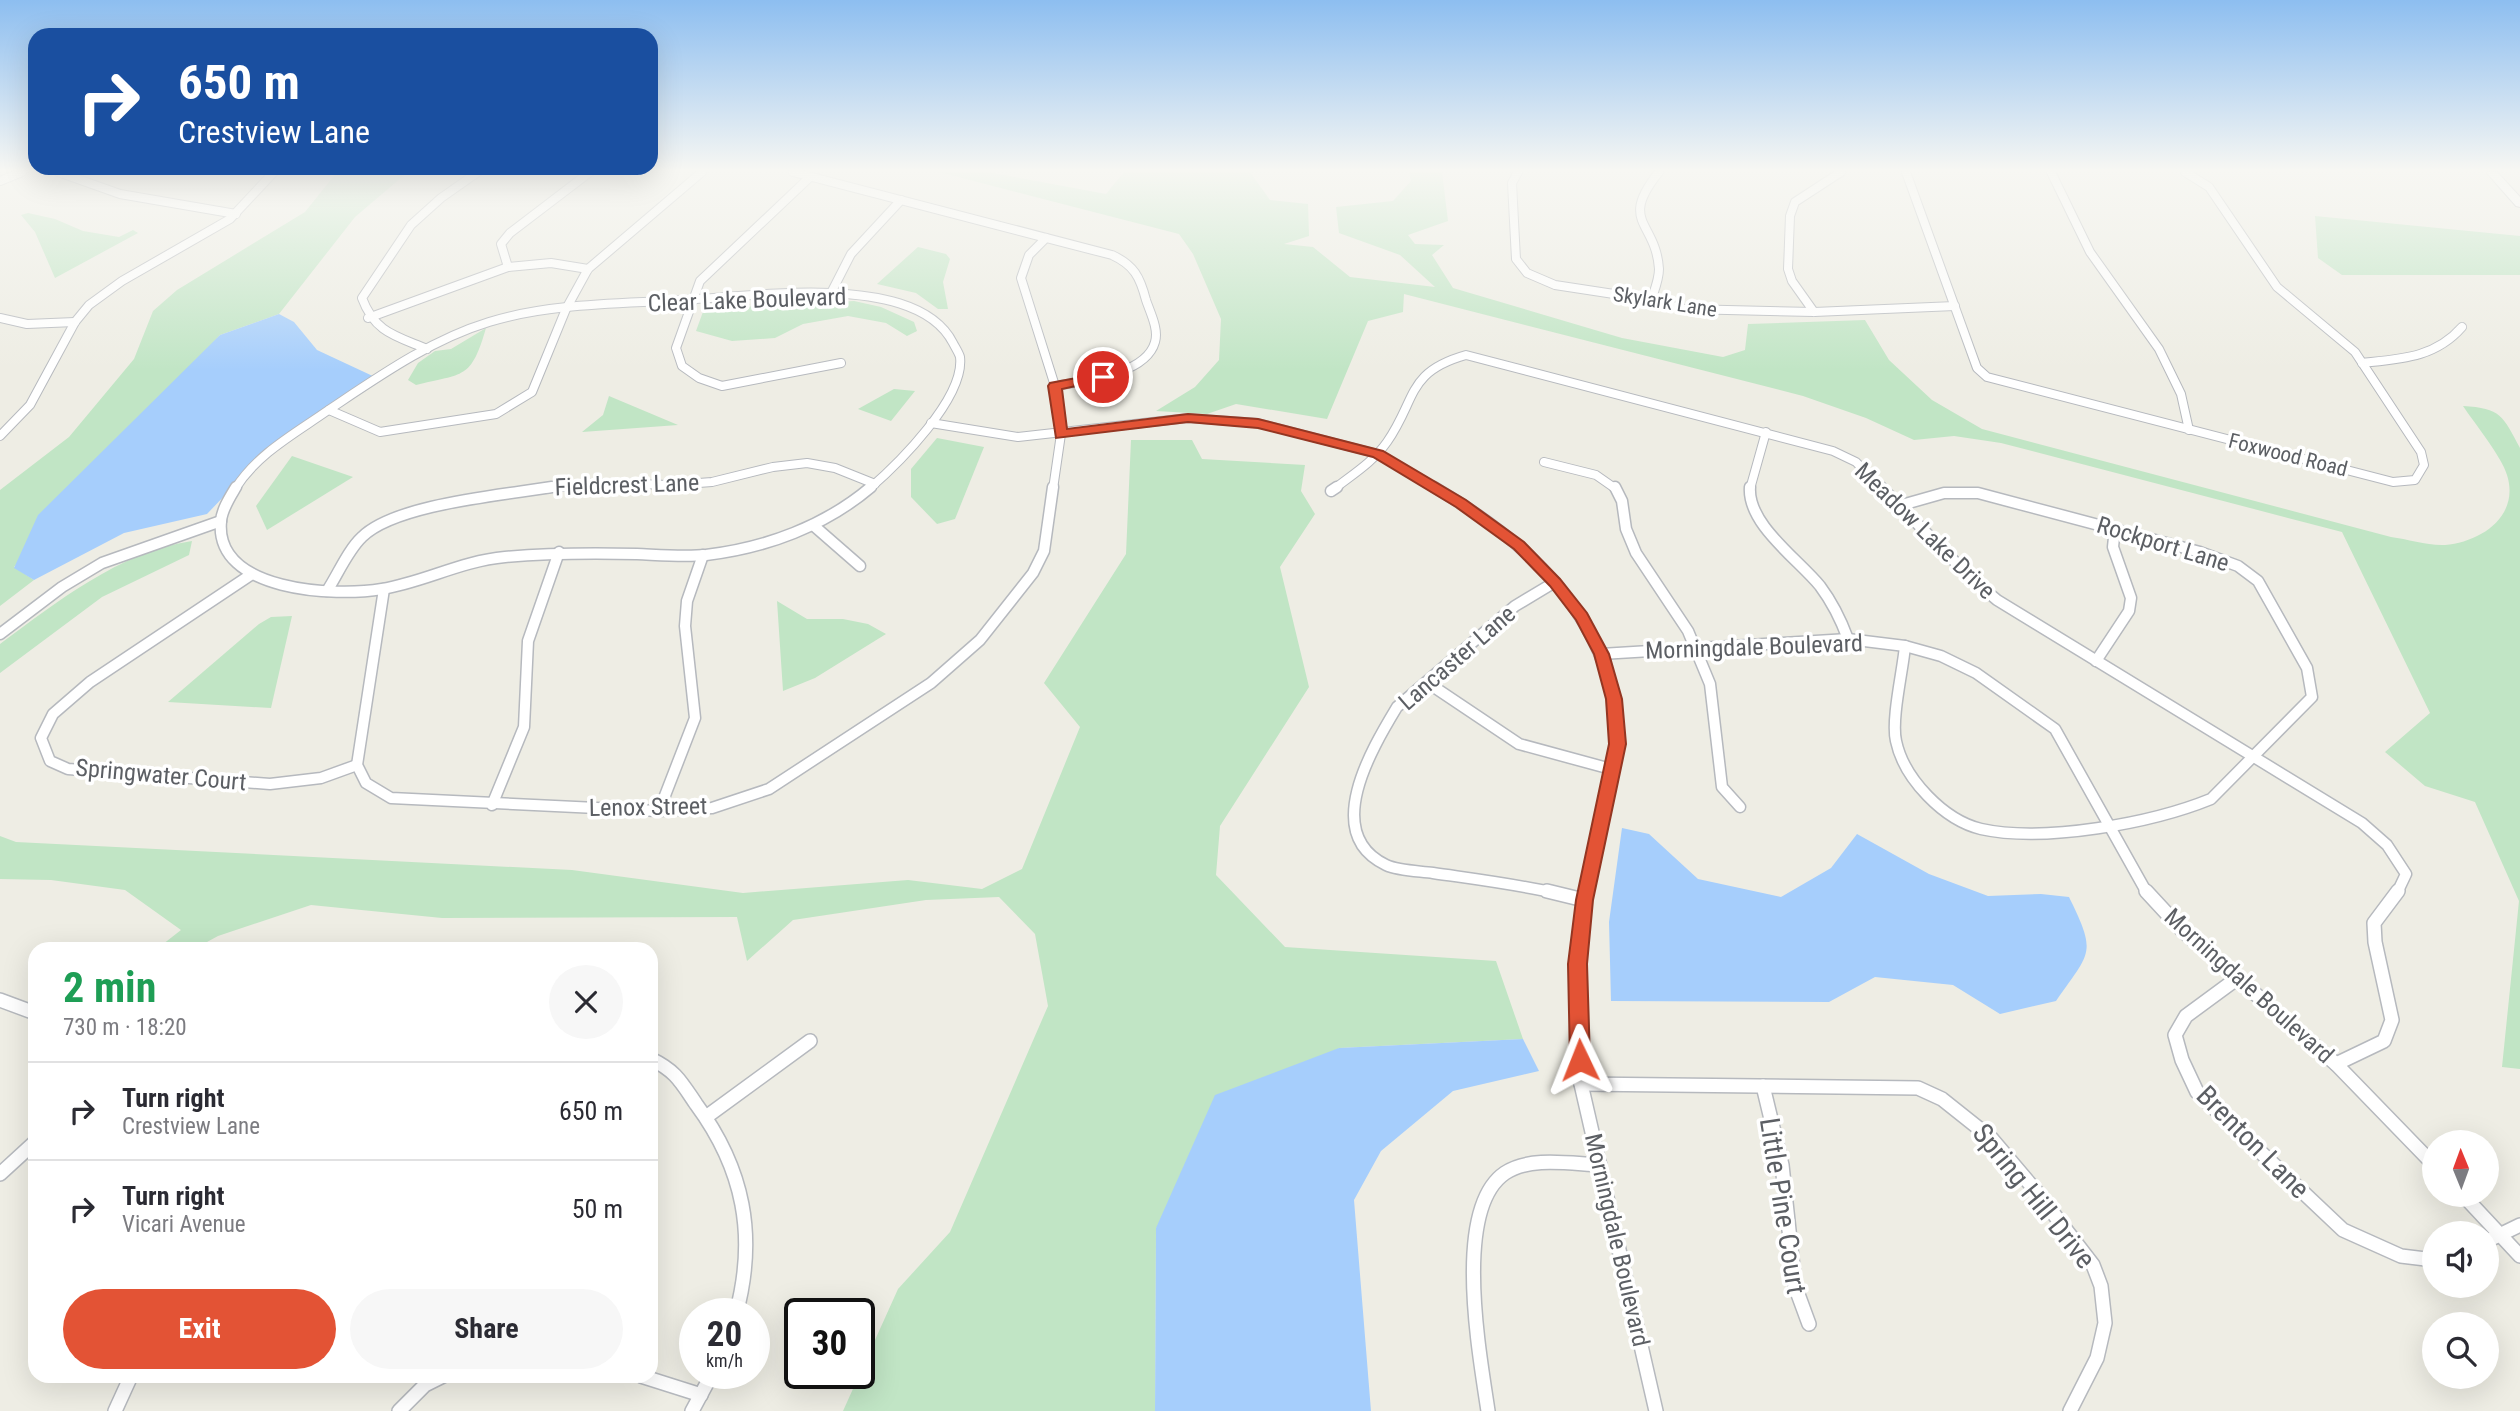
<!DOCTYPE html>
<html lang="en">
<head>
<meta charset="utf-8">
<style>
  :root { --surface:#fff; --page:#f7f7f7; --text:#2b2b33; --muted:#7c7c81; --line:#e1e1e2; --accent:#e35335 }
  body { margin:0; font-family:"Roboto Condensed",sans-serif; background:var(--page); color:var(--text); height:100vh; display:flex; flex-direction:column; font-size:26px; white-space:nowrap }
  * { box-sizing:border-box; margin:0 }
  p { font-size:23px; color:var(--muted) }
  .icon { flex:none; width:38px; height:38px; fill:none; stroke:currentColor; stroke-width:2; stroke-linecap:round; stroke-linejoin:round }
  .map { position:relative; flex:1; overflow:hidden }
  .drawer { position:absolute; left:28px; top:942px; width:630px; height:441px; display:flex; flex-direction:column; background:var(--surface); border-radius:21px; box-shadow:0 7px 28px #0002 }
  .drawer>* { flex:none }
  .guide { position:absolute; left:28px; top:28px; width:630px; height:147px; border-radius:21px; box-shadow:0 7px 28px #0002; background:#1a4fa0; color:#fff; overflow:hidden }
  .needle { width:46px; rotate:359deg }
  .tools { position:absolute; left:2422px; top:1130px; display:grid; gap:14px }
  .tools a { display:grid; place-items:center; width:77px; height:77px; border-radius:50%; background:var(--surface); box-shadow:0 7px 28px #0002; font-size:35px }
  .speed { position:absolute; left:679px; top:1298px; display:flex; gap:14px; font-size:35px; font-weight:700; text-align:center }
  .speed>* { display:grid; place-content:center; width:91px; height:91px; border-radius:50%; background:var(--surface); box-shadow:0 7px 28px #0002; line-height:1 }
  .speed small { font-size:18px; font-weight:400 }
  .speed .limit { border:4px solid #111; border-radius:10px; background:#fff; color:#111 }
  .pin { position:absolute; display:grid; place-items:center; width:60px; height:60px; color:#fff; margin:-30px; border:4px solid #fff; border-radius:50%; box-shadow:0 2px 7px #0007 }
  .me { position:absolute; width:77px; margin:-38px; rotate:358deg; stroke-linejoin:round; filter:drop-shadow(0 0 5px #0008) }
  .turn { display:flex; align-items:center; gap:24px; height:147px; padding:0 35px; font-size:32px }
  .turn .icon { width:91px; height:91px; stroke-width:2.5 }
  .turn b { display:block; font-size:49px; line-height:60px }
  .round { display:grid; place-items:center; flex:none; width:74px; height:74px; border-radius:37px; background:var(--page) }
  .overview { display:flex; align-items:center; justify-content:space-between; height:119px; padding:0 35px }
  h1 { font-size:42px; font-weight:700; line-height:52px; color:#1e9e55 }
  .cta { display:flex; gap:14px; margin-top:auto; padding:14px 35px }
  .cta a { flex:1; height:80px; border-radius:42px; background:var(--accent); color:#fff; font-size:28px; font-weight:700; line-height:80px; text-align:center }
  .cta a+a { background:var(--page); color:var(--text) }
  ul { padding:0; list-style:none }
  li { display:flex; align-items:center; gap:21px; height:98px; padding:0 35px; border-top:2px solid var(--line) }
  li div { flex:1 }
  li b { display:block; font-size:26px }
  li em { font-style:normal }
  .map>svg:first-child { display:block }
  .green { fill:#c1e5c5 }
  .water { fill:#a6cefc }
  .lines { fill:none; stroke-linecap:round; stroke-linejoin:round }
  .street-far2-casing { stroke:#b6b9be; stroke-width:10 }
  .street-far1-casing { stroke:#b6b9be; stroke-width:13 }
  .street-casing { stroke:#b6b9be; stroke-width:16 }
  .secondary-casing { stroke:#b7bac0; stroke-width:2 }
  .street-far2 { stroke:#fff; stroke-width:8 }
  .street-far1 { stroke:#fff; stroke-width:10 }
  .street { stroke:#fff; stroke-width:13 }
  .secondary { fill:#fff; fill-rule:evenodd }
  .route { fill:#e35335; stroke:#943622; stroke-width:2 }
  .labels { text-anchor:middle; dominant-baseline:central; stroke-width:7; stroke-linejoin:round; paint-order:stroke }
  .far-street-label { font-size:21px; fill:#5c5f64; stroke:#fff }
  .street-label { font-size:24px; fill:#5c5f64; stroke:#fff }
  .near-street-label { font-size:28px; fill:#5c5f64; stroke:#fff }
</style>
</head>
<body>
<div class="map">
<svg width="2520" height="1411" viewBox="0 0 2520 1411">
  <rect width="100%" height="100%" fill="#eeede4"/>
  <!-- green -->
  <g class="green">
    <path d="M337 172H408L355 217 279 314 220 335 14 567 34 580 0 606V490L69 437 134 359 153 311 177 290 305 212Z"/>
    <path d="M939 172H988L1106 194 1124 172H1250L1270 200 1308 204 1309 236 1284 244 1313 247 1350 277 1435 287 1400 255 1339 233 1336 207 1393 201 1411 181 1409 172H1442L1448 221 1408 235 1415 244 1444 245 1432 255 1453 288 1622 338 1723 357 1745 350 1748 324 1865 320 1889 360 1932 400 1982 429 2391 537C2408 539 2428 546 2445 545 2481 542 2520 516 2507 475 2502 457 2475 424 2463 406 2501 408 2503 416 2520 448V1069L2502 1067 2519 901 2475 802 2425 786 2385 752 2430 713 2342 532 2001 443 1954 436 1914 440 1866 418 1803 396 1404 294 1403 312 1368 321 1327 419 1236 404 1207 414 1156 411 1195 387 1219 360 1221 319 1193 254 1179 234Z"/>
    <path d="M28 213 55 219 83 231 119 237 133 230 138 233 55 278 35 232 21 215Z"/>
    <path d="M2315 216 2520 236V275H2342L2318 258Z"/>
    <path d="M918 247 946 254 950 259 943 282 948 309H938L916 293 877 284Z"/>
    <path d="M854 301 881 307 914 322 917 331 907 336 886 323 848 316 803 324 775 338 732 341 696 331 704 309Z"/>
    <path d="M486 328C471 380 464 373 416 385L408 380 418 363 435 351 451 349Z"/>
    <path d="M894 389 915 391 891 421 858 409Z"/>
    <path d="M609 396 678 425 582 432 603 415Z"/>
    <path d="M937 438 984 447 955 519 937 524 911 497V469Z"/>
    <path d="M1131 440H1192L1202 459 1305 465 1301 491 1315 514 1280 567 1309 687 1220 826 1216 875 1285 947 1496 961 1523 1039 1339 1048 1156 1228 1155 1411H843L898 1289 950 1232 1048 1006 1035 934 999 897 926 900 793 920 747 961 737 917 442 918 311 905 218 936 196 948H158L181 930 125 890 51 880 0 879V836L16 842 572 870 743 893 908 880 982 889 1022 869 1080 727 1044 683 1126 554Z"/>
    <path d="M292 456 353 477 267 530 256 506Z"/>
    <path d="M192 541 189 555 102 597 0 673V644C57 602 119 552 192 541Z"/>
    <path d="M777 601 807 619H843L868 624 886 634 815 678 783 691Z"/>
    <path d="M292 616 271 708 168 702 259 624 271 617Z"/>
  </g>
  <!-- water -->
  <g class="water">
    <path d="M279 314 294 322 317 350 377 378 271 447 207 514 124 533 34 580 14 568 38 515 220 335Z"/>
    <path d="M1622 828 1649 834 1698 879 1781 897 1831 868 1857 834 1929 874 1988 896 2041 894 2069 897C2097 954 2091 951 2056 1001L2000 1014 1953 985 1875 977 1829 1002 1611 1001 1609 922Z"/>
    <path d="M1523 1039 1539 1071 1453 1091 1381 1151 1354 1200 1371 1411H1155L1156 1228 1215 1095 1339 1048Z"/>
  </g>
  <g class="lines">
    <!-- street-far2 casing -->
    <g class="street-far2-casing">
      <g id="street-far2">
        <path d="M58 172 120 194 236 214"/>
        <path d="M793 172 1112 255C1134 265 1140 277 1146 300 1150 312 1159 329 1155 342 1146 375 1083 381 1055 386"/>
        <path d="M1518 172 1512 183 1516 259 1527 273 1555 285 1640 298 1685 309 1814 312 1955 306"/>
        <path d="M1906 172 1977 368 1987 377 2393 482 2415 480 2424 465 2421 452 2355 352 2277 287 2209 187 2185 172"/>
        <path d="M2051 172 2090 252 2159 349 2181 394 2189 430"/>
        <path d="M810 177 700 281 676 348 682 366 699 378 722 386 841 363"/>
        <path d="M0 181 22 172"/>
        <path d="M1046 238 1029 255 1021 278 1055 386 1061 434 1053 489"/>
        <path d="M508 267 501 244 510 233 590 172"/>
        <path d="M831 293 851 254 901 200"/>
        <path d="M1651 301C1654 291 1659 280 1659 269 1656 221 1618 223 1659 172"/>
        <path d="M1814 312 1792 281 1788 269 1790 216 1795 202 1841 172"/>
        <path d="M0 318 27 324 75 322"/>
        <path d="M368 318 508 267 551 263 588 269"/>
        <path d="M427 349C396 336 375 333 362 298L411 225 441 198 478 172"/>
        <path d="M2362 363C2400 359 2435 358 2462 327"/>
        <path d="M329 410 380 432 496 414 532 392 566 309 588 269 702 172"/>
        <path d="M931 423 1018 437 1188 418 1258 423 1378 454 1436 489"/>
        <path d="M0 436 30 405 75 322 89 305 122 281 230 219 274 172"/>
        <path d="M1544 462 1596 475 1616 489"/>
        <path d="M235 489C257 454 294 434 327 411 378 377 430 340 489 322 550 303 620 304 683 300 732 297 782 291 831 293 872 295 932 302 953 343 955 347 959 353 960 357 965 398 898 464 869 489"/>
        <path d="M542 489 597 483 672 485 712 482 773 467 807 463 835 468 875 484"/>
        <path d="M1334 489C1353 474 1373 462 1387 442 1417 399 1406 372 1466 355L1833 451 1856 462 1882 489"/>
        <path d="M1750 489 1766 432"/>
      </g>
    </g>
    <!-- street-far1 casing -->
    <g class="street-far1-casing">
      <g id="street-far1">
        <path d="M236 487C230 497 222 509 221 521 214 592 336 597 382 589 424 582 461 561 505 557 549 553 593 553 637 554 660 555 683 557 706 555 766 548 825 526 871 487"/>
        <path d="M1434 487C1514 534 1583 591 1610 684 1615 703 1620 728 1618 747 1611 796 1596 845 1586 893"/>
        <path d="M1615 487 1622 501 1626 529 1636 553 1688 631 1710 684 1722 787 1740 807"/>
        <path d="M1750 487C1747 524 1798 559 1820 586 1832 602 1841 620 1848 639"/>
        <path d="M1881 487 1971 578 1997 600 2362 823 2387 845 2406 874 2397 893"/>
        <path d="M1331 491 1337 487"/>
        <path d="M1898 506 1944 493H1978L2200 552 2238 566 2258 581 2307 668 2312 697 2211 799C2152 823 2044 843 1981 829 1944 820 1904 779 1896 741 1891 719 1903 670 1905 646"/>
        <path d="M813 525 860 566"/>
        <path d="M252 574 90 682 53 714 41 738 50 761 68 769 270 784 321 778 357 765"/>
        <path d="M384 589 357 765 366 783 391 798 659 811 712 808 769 789 931 683 980 640 1033 573 1044 551 1053 487"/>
        <path d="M327 591C338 574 348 550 362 537 395 504 504 495 552 487"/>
        <path d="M0 634 62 587 102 563 221 521"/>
        <path d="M1601 654 1848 639 1905 646 1941 656 1976 673 2055 729 2147 893"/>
        <path d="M2096 661 2129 611 2131 598 2113 547 2115 528"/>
        <path d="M1428 683 1519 744 1611 769"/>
        <path d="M492 805 524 727 528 641 559 552"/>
        <path d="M659 811 695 718 685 626 687 601 703 555"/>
        <path d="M1555 893C1515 884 1474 879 1433 873 1419 871 1399 871 1386 865 1321 834 1371 750 1397 707L1515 606 1555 582"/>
      </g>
    </g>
    <!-- street casing -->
    <g class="street-casing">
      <g id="street">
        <path d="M1547 891 1584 900"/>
        <path d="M1586 891 1578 964 1581 1084 1656 1411"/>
        <path d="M2146 891 2183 931 2336 1064 2434 1165"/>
        <path d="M2239 977 2186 1016 2175 1035 2182 1060 2197 1092 2343 1230 2401 1256 2434 1260"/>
        <path d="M0 1000 35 1013"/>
        <path d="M651 1059C676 1071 681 1082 696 1104 744 1169 757 1236 736 1314"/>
        <path d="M2336 1064 2384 1041 2392 1020 2375 942 2374 923 2398 891"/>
        <path d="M1581 1084 1918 1088 1942 1099 1991 1138 2036 1191 2093 1265 2101 1286 2105 1323 2097 1358 2070 1411"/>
        <path d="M1763 1086 1782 1165 1795 1286 1809 1324"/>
        <path d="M706 1117 810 1041"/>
        <path d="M0 1174 35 1142"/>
        <path d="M2463 1195 2520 1256"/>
        <path d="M2487 1241 2520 1225"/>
        <path d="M641 1376 701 1395"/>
        <path d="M115 1411 131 1376"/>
        <path d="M399 1411 425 1385 443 1376"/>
        <path d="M692 1411 712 1374"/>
        <path d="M1488 1411C1480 1356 1452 1209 1505 1173 1530 1156 1572 1164 1600 1165"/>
      </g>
    </g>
    <!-- secondary casing -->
    <g class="secondary-casing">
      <path id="secondary" d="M2486 172H2497L2520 197V207L2516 206Z"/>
    </g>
    <!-- street-far2 -->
    <use href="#street-far2" class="street-far2"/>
    <!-- street-far1 -->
    <use href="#street-far1" class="street-far1"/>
    <!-- street -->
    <use href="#street" class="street"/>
    <!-- secondary -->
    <use href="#secondary" class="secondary"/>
  </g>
  <!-- sky -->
  <linearGradient id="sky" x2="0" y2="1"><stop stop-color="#8dbef0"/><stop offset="0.46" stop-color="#f7f7f3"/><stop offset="1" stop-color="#f7f7f3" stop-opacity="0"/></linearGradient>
  <rect width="2520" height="370" fill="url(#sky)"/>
  <!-- route -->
  <path class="route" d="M1103 373 1110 377 1108 379 1062 389 1067 429 1188 414 1258 419 1383 451 1466 500 1524 542 1560 579 1587 613 1609 654 1622 699 1626 744 1593 900 1587 964 1590 1060 1587 1066 1580 1069 1573 1066 1570 1060 1568 964 1576 900 1609 744 1606 699 1594 654 1576 620 1550 586 1514 549 1456 507 1373 457 1258 428 1188 422 1056 438 1048 386 1050 383Z"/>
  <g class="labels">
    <!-- far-street labels -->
    <g class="far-street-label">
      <text transform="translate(1665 302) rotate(9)">Skylark Lane</text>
      <text transform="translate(2288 455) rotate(14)">Foxwood Road</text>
    </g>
    <!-- street labels -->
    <g class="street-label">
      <text transform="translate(747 300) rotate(-2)">Clear Lake Boulevard</text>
      <text transform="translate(627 485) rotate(-2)">Fieldcrest Lane</text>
      <text transform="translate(1925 531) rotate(44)">Meadow Lake Drive</text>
      <text transform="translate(2163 544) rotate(17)">Rockport Lane</text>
      <text transform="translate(1754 647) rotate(-2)">Morningdale Boulevard</text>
      <text transform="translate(1457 658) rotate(-41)">Lancaster Lane</text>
      <text transform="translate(161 775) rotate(5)">Springwater Court</text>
      <text transform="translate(648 807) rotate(-1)">Lenox Street</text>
      <text transform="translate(2249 986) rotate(42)">Morningdale Boulevard</text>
      <text transform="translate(1617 1240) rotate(77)">Morningdale Boulevard</text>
    </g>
    <!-- near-street labels -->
    <g class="near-street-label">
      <text transform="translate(2253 1142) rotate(45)">Brenton Lane</text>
      <text transform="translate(2034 1196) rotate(51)">Spring Hill Drive</text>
      <text transform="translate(1783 1206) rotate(81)">Little Pine Court</text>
    </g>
  </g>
</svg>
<div class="tools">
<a><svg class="needle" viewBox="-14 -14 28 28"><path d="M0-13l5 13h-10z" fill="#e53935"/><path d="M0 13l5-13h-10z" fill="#7c7c81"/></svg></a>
<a><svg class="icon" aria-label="sound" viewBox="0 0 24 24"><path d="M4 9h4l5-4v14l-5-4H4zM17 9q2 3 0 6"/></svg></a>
<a><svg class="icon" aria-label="search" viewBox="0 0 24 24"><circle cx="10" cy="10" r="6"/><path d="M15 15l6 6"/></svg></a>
</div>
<div class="speed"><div>20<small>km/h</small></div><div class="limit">30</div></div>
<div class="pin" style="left:1103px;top:377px;background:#d93025"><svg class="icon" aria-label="arrive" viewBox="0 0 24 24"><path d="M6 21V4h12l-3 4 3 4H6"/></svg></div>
<svg class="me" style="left:1580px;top:1060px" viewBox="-20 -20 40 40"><path d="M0-17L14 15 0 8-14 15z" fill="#e35335" stroke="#fff" stroke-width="4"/></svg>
<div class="guide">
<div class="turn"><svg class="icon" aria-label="right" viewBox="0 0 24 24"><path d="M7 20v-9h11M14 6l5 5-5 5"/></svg><div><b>650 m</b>Crestview Lane</div></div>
</div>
<section class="drawer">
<div class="overview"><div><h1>2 min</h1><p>730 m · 18:20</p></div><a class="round"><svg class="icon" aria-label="close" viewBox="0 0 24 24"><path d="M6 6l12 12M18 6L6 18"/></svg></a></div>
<ul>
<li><svg class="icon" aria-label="right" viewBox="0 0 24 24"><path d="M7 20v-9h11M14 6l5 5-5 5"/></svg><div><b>Turn right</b><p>Crestview Lane</p></div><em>650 m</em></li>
<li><svg class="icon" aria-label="right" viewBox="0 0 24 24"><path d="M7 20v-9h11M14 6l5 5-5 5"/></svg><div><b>Turn right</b><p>Vicari Avenue</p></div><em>50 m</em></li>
</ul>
<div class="cta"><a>Exit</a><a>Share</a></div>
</section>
</div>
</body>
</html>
